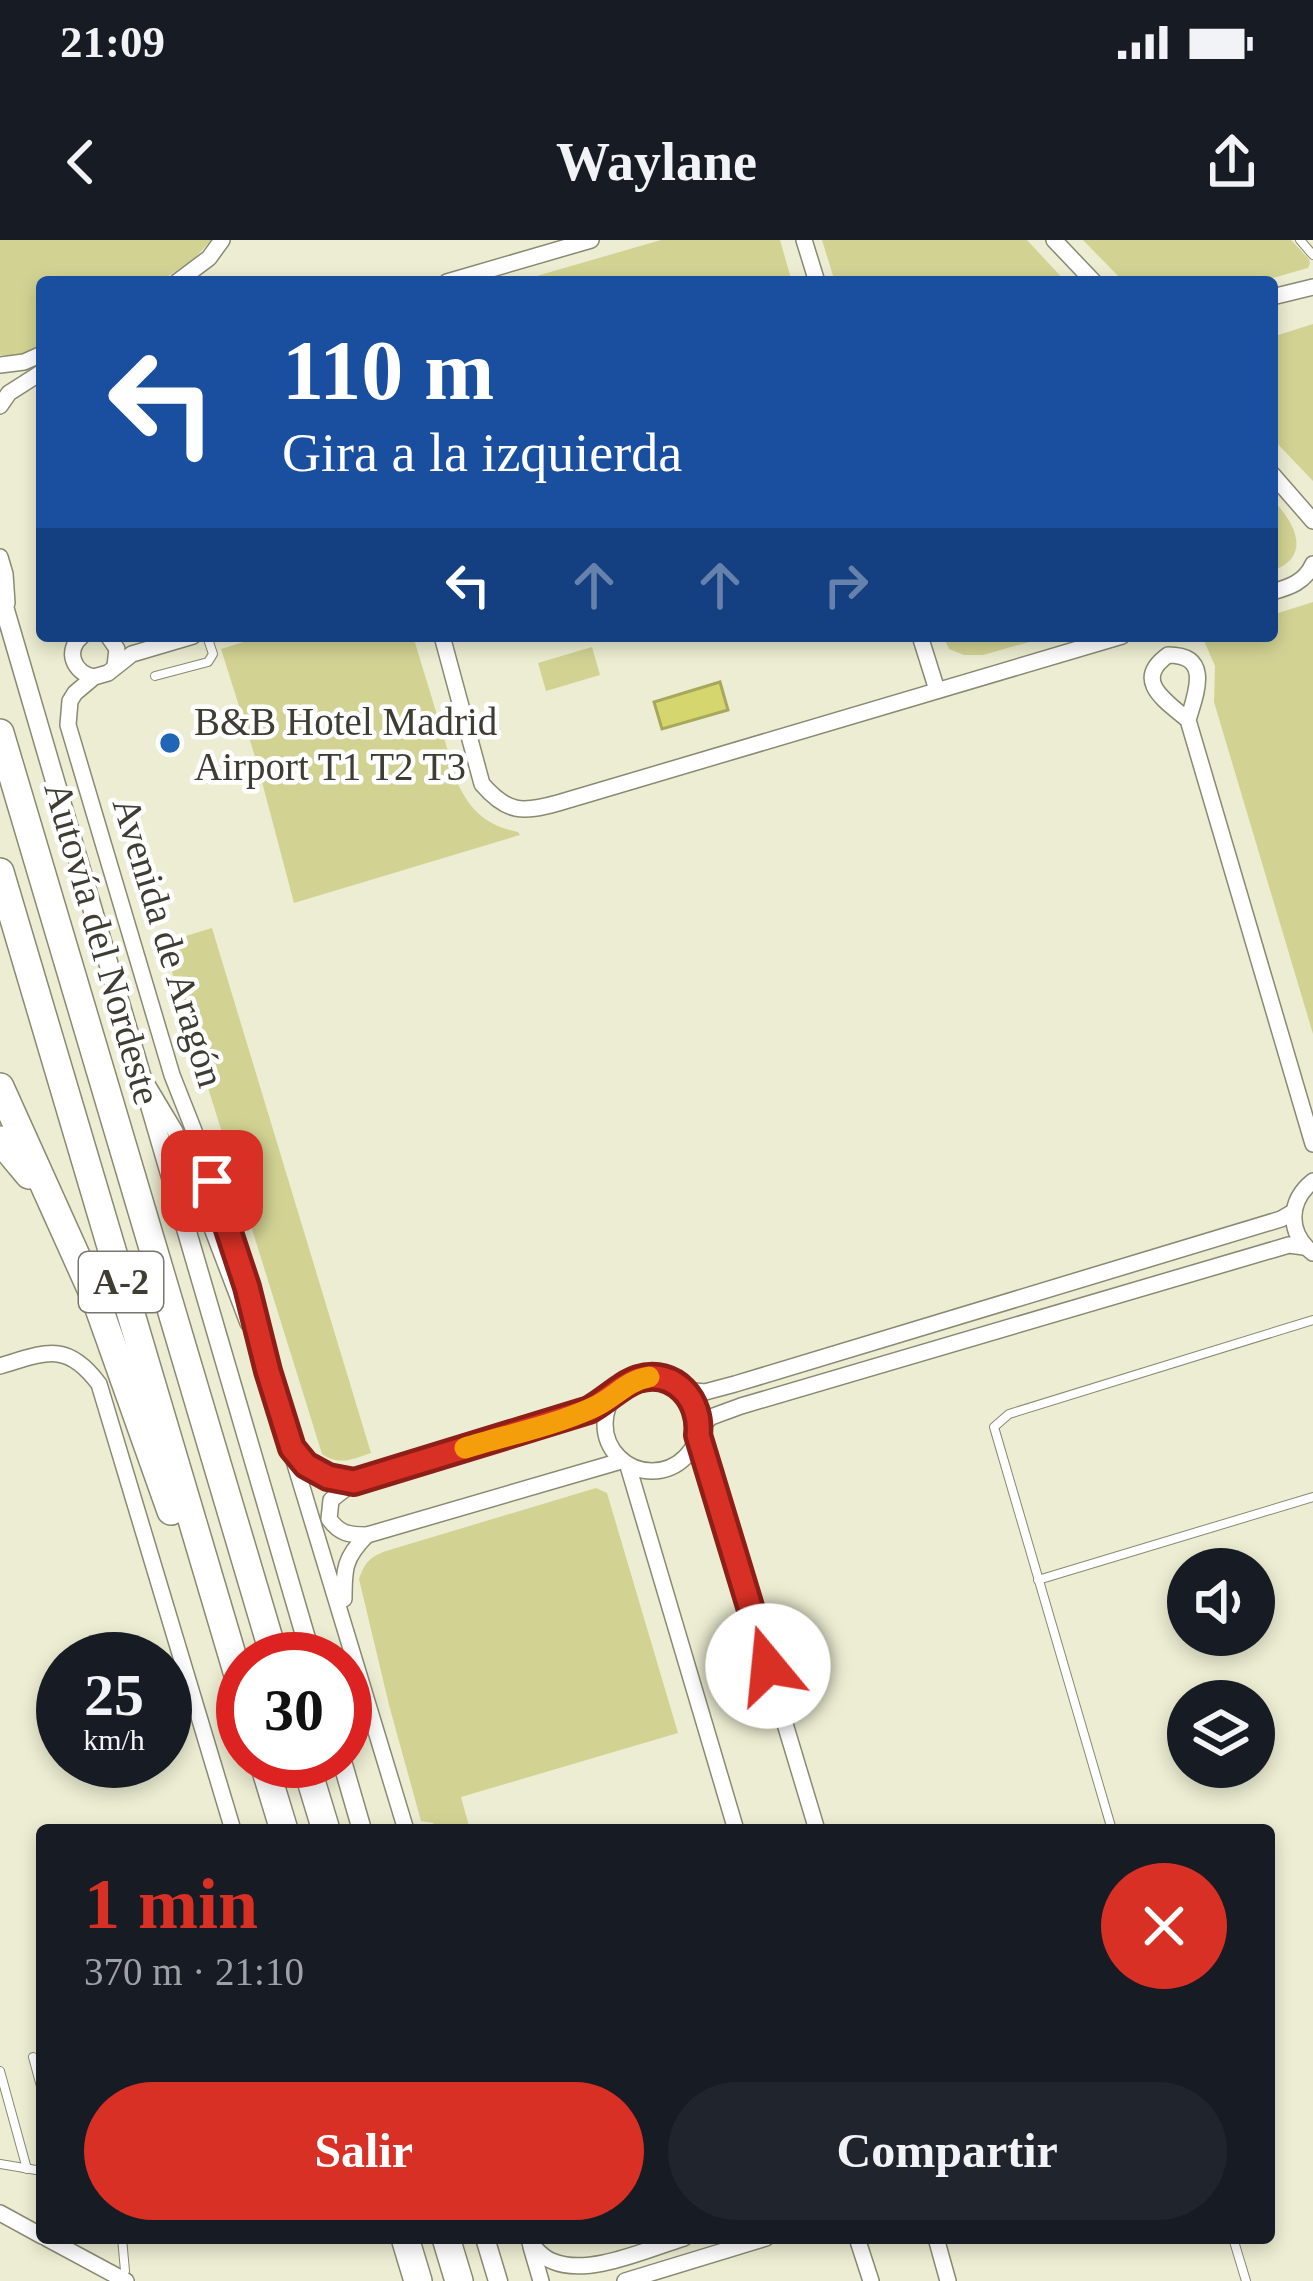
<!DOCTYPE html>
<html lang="es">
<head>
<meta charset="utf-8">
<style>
  :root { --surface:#171b24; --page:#20242c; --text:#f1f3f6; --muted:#9ea1a6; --accent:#d93025 }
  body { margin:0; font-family:Georgia,serif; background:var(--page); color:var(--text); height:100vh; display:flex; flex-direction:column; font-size:45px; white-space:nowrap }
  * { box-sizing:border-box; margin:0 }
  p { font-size:39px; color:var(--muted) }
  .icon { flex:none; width:66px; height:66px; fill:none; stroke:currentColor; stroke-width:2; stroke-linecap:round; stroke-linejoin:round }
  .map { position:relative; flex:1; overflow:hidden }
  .drawer { position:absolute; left:36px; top:1584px; width:1239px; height:420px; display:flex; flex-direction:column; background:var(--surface); border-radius:12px; box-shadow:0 6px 18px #0003 }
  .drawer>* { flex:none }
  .top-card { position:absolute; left:36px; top:36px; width:1242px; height:366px; border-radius:12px; box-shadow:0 6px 18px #0003; background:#1a4fa0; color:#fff; overflow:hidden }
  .fabs { position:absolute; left:1167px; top:1308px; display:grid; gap:24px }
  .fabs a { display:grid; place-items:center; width:108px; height:108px; border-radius:50%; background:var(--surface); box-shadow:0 6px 18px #0003; font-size:60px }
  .speed { position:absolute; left:36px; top:1392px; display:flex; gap:24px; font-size:60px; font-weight:700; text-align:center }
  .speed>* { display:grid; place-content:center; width:156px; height:156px; border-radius:50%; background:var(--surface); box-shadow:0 6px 18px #0003; line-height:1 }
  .speed small { font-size:30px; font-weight:400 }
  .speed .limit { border:18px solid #d22; background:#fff; color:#111 }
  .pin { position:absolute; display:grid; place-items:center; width:102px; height:102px; color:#fff; margin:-51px; border-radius:24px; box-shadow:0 6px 18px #0006 }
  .me { position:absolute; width:132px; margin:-66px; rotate:343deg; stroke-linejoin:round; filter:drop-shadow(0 0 9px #0008) }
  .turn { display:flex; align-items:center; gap:42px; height:252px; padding:0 48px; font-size:54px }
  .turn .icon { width:156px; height:156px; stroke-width:2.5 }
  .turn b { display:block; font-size:84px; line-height:102px }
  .lanes { display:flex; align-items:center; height:114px; padding:0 48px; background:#0003; justify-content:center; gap:60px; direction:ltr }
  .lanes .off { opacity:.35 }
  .round { display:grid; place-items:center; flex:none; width:126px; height:126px; border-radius:63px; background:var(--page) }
  .head { display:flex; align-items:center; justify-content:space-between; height:204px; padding:0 48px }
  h1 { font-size:72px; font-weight:600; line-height:90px; color:var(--accent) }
  .cta { display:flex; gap:24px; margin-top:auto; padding:24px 48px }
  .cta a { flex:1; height:138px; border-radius:72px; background:var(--accent); color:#fff; font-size:48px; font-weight:600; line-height:138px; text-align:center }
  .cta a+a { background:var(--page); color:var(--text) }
  .status { display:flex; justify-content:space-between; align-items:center; height:84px; padding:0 60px; background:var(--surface); direction:ltr }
  .status svg { height:33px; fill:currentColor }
  header { display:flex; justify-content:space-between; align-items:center; height:156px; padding:0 48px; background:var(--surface); font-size:54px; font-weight:600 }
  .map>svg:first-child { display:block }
  .green { fill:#d2d393 }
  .water { fill:#d6d66f; stroke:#a8a85d; stroke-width:3 }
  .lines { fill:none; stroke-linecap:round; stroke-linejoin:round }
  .service-casing { stroke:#898a72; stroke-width:10 }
  .minor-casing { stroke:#898a72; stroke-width:18 }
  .tertiary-casing { stroke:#898a72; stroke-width:21 }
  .motorway-casing { stroke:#898a72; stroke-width:30 }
  .service { stroke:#fff; stroke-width:8 }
  .minor { stroke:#fff; stroke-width:15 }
  .tertiary { stroke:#fff; stroke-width:18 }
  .motorway { stroke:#fff; stroke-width:27 }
  .route-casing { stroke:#8d1f18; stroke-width:30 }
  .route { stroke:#d93025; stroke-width:21 }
  .slow { stroke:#f59e0b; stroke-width:21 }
  .poi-dot { fill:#2065b6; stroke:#fff; stroke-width:4.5 }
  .labels { text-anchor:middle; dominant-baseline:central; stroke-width:9; stroke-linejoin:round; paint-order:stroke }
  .shield { fill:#fff; stroke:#777770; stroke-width:3 }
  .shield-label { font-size:36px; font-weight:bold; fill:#3d3d33 }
  .poi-label { font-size:39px; fill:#3d3d33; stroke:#fff; text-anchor:start }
  .street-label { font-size:39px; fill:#3d3d33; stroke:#fff }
</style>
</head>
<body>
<div class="status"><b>21:09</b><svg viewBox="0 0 49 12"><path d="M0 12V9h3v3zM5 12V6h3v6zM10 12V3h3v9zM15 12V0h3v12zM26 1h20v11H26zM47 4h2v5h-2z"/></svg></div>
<header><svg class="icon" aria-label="back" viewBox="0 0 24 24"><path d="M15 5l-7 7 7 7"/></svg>Waylane<svg class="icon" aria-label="share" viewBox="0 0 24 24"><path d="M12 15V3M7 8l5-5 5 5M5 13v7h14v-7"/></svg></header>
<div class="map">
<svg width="1313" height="2041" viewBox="0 0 1313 2041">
  <rect width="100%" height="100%" fill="#ecedd2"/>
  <!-- green -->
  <g class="green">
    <path d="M0 0H211L194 19 159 42H42V107L17 116 0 115Z"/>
    <path d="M661 0H780L792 42H516Z"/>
    <path d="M822 0H1027L1066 42H835Z"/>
    <path d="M1083 0H1291L1308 18 1310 23 1308 28 1259 42H1124Z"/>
    <path d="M1313 84V241L1272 198V97Z"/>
    <path d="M1272 259C1295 283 1313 316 1272 331Z"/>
    <path d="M1313 362V794L1214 462 1215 426 1202 396H1272V375Z"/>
    <path d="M262 396H413L458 544C471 572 488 586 518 592L520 595 294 663 257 523 221 409Z"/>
    <path d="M943 396H1050L983 415H964L949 409Z"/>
    <path d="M592 407 600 435 546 451 538 423Z"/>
    <path d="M212 688 371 1213C353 1219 339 1226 322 1214L163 703Z"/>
    <path d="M596 1248 607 1253 678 1493 461 1557 470 1590H436L433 1583 421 1581 389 1465 359 1339C365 1322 370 1317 386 1311Z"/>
  </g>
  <!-- water -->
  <path class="water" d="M720 442 728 470 662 489 654 462Z"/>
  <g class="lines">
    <!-- service casing -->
    <g class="service-casing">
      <g id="service">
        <path d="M1300 0 1313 15"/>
        <path d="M155 436 208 422 213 414 207 396"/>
        <path d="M1038 1340 1313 1257"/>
        <path d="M1112 1590 994 1187 1009 1174 1313 1080"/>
        <path d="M33 1817 42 1850"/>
        <path d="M0 1831 27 1929"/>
        <path d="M0 1924 42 1931"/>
        <path d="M1233 1998 1246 2041"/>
        <path d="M121 2036 125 2031 122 1998"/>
      </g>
    </g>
    <!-- minor casing -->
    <g class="minor-casing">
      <g id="minor">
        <path d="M804 0 817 42"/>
        <path d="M1054 0 1094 42"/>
        <path d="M177 42 209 18 222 0"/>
        <path d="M447 42 591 0"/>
        <path d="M1272 57 1313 47"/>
        <path d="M0 125 24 122 42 114"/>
        <path d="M0 166 9 153 42 132"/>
        <path d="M1272 234 1313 281"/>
        <path d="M0 317 5 334 7 363"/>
        <path d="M1272 352C1290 347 1305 342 1313 324"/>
        <path d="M82 396C64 411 74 433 94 437"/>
        <path d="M108 396 117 409 115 426"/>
        <path d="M193 396 132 414 108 433 94 437 75 453 70 461 68 485 172 835 200 906 247 1047 268 1131"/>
        <path d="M442 396 482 544C507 573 522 573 558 563L1122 396"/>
        <path d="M920 396 937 450"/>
        <path d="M1188 480C1196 453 1212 415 1168 415 1132 441 1166 461 1188 480L1313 904"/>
        <path d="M148 846 175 891 248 1083"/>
        <path d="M1313 941C1288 961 1287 993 1313 1013"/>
        <path d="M264 1122 406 1590"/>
        <path d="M0 1126C46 1112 67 1101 99 1144L233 1590"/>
        <circle cx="652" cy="1184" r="47"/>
        <path d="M685 1150 705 1152 735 1144 1281 979 1293 972"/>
        <path d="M612 1158 589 1170 354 1242 331 1260 329 1279C340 1294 349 1295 367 1295L621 1221"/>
        <path d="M700 1187 711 1177 741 1166 1289 1005 1304 1007"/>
        <path d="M698 1195 817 1590"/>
        <path d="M295 1211C312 1232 328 1237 354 1242"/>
        <path d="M628 1226 736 1590"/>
        <path d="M344 1359C344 1329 344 1318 367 1295"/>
        <path d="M0 1973 42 1996"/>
        <path d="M46 1998 126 2041"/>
        <path d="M857 1998 871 2041"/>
        <path d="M936 1998 948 2041"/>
        <path d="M530 2003C537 2010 543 2018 552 2021 588 2037 647 2009 684 1998"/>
        <path d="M531 2007 541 2041"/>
        <path d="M625 2041 766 1998"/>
      </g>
    </g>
    <!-- tertiary casing -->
    <g class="tertiary-casing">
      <g id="tertiary">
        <path d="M0 353 312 1419"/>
        <path d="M342 1521 362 1590"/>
        <path d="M485 1998 498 2041"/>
      </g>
    </g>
    <!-- motorway casing -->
    <g class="motorway-casing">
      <g id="motorway">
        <path d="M0 493 275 1419"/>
        <path d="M0 632 243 1452"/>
        <path d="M0 847 96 1060 171 1271"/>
        <path d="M0 900 29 935"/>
        <path d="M263 1521 284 1590"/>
        <path d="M305 1521 326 1590"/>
        <path d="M405 1998 418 2041"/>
        <path d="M446 1998 459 2041"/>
      </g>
    </g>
    <!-- service -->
    <use href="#service" class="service"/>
    <!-- minor -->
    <use href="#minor" class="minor"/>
    <!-- tertiary -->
    <use href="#tertiary" class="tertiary"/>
    <!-- motorway -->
    <use href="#motorway" class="motorway"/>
  </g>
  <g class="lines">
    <!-- route casing -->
    <g class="route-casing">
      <path id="route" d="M212 941 247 1047 268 1131 292 1208 306 1225 328 1237 354 1242 589 1170C606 1161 622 1144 638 1139 675 1128 702 1161 698 1195L768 1426"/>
    </g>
    <!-- route -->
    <use href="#route" class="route"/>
    <!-- slow -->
    <path class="slow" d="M465 1208C507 1195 553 1186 592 1168 614 1159 625 1141 649 1137"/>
  </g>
  <!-- markers -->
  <circle class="poi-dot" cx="170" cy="503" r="12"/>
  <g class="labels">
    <!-- shield labels -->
    <rect class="shield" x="79" y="1012" width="84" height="60" rx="9"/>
    <g class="shield-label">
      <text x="121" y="1042">A-2</text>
    </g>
    <!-- poi labels -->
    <g class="poi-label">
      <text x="194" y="481">B&amp;B Hotel Madrid<tspan x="194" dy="45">Airport T1 T2 T3</tspan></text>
    </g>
    <!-- street labels -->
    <g class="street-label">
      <text transform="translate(169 702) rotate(73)">Avenida de Aragón</text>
      <text transform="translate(103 703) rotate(74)">Autovía del Nordeste</text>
    </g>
  </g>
</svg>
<div class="fabs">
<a><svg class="icon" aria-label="sound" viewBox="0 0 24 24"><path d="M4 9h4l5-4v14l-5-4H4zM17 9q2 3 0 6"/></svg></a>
<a><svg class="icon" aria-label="layers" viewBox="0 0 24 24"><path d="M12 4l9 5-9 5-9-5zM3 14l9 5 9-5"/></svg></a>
</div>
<div class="speed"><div>25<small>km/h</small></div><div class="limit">30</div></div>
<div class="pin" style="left:212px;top:941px;background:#d93025"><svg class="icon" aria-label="arrive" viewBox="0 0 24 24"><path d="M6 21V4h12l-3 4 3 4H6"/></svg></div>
<svg class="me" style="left:768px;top:1426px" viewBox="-20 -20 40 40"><circle r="19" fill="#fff"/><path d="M0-13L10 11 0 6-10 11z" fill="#d93025"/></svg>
<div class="top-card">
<div class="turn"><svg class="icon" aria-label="left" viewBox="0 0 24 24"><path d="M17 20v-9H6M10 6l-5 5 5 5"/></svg><div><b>110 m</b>Gira a la izquierda</div></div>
<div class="lanes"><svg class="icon" aria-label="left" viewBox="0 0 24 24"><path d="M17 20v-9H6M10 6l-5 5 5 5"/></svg><svg class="icon off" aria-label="ahead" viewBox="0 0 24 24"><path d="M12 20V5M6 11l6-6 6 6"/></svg><svg class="icon off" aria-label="ahead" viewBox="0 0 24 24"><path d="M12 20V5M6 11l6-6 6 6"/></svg><svg class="icon off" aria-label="right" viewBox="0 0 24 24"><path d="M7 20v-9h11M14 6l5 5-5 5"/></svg></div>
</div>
<section class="drawer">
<div class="head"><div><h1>1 min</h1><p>370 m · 21:10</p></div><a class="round" style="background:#d93025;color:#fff"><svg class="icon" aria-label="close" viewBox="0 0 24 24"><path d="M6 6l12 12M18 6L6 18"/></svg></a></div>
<div class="cta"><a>Salir</a><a>Compartir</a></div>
</section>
</div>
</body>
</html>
